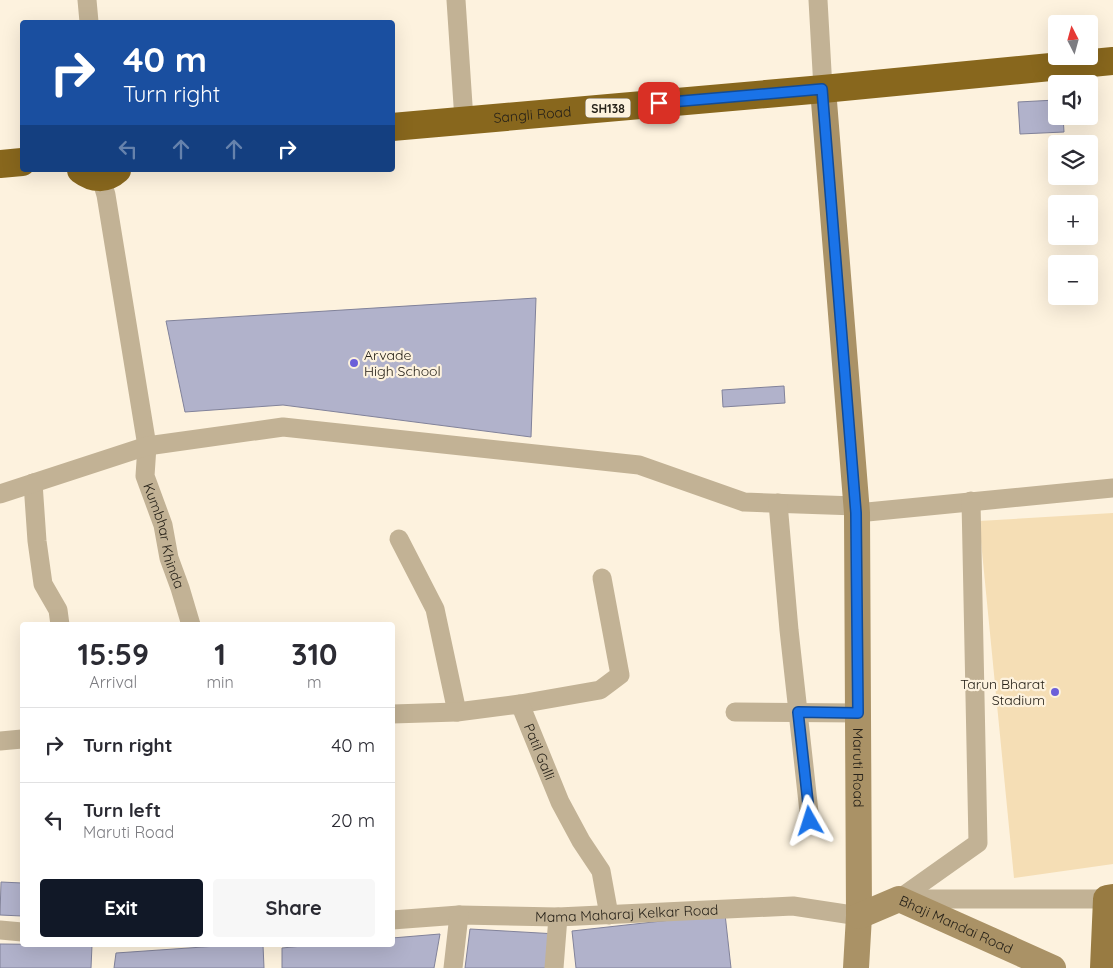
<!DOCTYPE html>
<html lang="en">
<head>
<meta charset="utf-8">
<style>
  :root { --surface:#fff; --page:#f7f7f7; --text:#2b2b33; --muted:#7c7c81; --line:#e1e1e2; --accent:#111827 }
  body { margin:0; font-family:Quicksand,sans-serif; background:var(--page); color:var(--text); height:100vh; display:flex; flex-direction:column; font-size:19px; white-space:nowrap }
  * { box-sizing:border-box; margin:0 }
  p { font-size:16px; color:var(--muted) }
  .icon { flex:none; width:28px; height:28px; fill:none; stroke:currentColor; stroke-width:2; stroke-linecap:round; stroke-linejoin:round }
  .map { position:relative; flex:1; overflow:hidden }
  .sheet { position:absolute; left:20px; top:622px; width:375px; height:325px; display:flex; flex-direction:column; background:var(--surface); border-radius:5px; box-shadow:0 5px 20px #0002 }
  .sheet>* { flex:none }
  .guide { position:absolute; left:20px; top:20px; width:375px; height:152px; border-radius:5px; box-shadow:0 5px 20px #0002; background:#1a4fa0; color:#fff; overflow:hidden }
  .needle { width:32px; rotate:354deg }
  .controls { position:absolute; left:1048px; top:15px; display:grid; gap:10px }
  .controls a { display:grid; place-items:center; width:50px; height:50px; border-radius:5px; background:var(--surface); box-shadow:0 5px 20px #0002; font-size:25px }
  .pin { position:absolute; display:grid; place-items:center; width:42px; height:42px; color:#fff; margin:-21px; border-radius:10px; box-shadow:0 2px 8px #0006 }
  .me { position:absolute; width:55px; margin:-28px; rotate:354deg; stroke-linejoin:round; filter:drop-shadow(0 0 4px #0008) }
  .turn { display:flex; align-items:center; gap:18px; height:105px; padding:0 20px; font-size:22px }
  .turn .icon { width:65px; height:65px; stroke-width:2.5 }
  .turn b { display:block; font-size:35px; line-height:42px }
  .lanes { display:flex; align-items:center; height:48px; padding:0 20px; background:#0003; justify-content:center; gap:25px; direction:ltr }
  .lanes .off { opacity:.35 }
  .eta { display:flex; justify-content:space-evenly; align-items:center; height:85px; text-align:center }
  .eta b { font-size:30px; font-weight:700; line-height:35px }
  .cta { display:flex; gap:10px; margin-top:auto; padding:10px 20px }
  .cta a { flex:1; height:58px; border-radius:5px; background:var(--accent); color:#fff; font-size:20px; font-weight:700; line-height:58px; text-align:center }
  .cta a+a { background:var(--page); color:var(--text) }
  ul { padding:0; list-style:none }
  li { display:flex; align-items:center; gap:15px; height:75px; padding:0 20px; border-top:1px solid var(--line) }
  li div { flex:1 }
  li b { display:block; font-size:19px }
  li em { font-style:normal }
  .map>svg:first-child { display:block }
  .green { fill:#f5deb5 }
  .building { fill:#b1b2cb; stroke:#81829a }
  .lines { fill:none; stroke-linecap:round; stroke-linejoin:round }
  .street { stroke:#c2b295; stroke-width:19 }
  .secondary { stroke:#aa9266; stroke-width:26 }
  .primary { stroke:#987b42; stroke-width:28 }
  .highway { stroke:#88671d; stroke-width:28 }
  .route-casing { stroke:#114b97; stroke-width:12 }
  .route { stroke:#1a73e8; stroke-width:9 }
  .poi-dot { fill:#6c5fd9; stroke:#fdf2de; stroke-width:2 }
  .labels { text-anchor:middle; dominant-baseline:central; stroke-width:4.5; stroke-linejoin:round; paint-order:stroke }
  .shield { fill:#fdf2de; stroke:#676054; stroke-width:1 }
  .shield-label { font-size:12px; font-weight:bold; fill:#272219 }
  .street-label { font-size:14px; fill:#272219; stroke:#fdf2de }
  .poi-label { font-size:14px; fill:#272219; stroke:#fdf2de; text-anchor:start }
</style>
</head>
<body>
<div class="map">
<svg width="1113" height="968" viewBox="0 0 1113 968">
  <rect width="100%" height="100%" fill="#fdf2de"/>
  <!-- green -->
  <path class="green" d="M1113 513V864L1014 878 979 521Z"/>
  <!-- building -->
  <g class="building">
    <path d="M1056 100V116H1063L1064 132 1020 134 1018 102Z"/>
    <path d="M536 298 531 437 283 405 185 412 166 321Z"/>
    <path d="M784 386 785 403 723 407 722 390Z"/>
    <path d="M1 882 22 883V916L0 915Z"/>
    <path d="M725 914 731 968H576L572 931Z"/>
    <path d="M470 929 557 934 550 968H465Z"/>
    <path d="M440 934 434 968H282V948L313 945H392V938Z"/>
    <path d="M0 944 92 945 91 968H0Z"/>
    <path d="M232 945H263L264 968H114L116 953Z"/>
  </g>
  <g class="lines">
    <!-- street -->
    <g class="street">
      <path d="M87 0 89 22"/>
      <path d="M456 0 464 120"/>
      <path d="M818 0 823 89"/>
      <path id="s1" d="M101 178 106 195 147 446 145 476 163 525 169 558 180 588 191 625"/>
      <path d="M33 483 37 541 43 584 58 610 60 625"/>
      <path d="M0 494 147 446 283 427 639 465 744 502 856 506"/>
      <path d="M778 503 789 630 810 821"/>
      <path d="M857 513 1113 488"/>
      <path d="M399 539 435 609 457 712"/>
      <path d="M520 704 600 690 620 675 602 578"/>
      <path d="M735 712 859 713"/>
      <path id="s2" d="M392 714 457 712 520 704 560 802 581 841 601 871 609 915"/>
      <path d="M0 741 22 739"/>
      <path d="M899 899 978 843 971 501"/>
      <path d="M905 899H1107"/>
      <path id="s3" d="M392 920 459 915 558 917 793 906 859 916"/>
      <path d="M0 930 22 932"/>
      <path d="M453 968 459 915"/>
      <path d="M554 968 558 917"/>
    </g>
    <!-- secondary -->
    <g class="secondary">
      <path id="s4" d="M823 89 857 513 859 916 856 968"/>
      <path id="s5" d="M859 916 899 899 1053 968"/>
    </g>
    <!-- primary -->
    <path class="primary" d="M1104 968 1107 899 1113 898"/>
    <!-- highway -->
    <g class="highway">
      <path id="s6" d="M392 127 823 89 1113 61"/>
      <path d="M0 164 22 162"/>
      <path d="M81 170C93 179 106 180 117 170"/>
    </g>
  </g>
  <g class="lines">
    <!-- route casing -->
    <g class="route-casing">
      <path id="route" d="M659 103 822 89 856 513 858 713 798 712 810 821"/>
    </g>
    <!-- route -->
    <use href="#route" class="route"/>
  </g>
  <!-- markers -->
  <g class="poi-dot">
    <circle cx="354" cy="363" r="5"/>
    <circle cx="1055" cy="692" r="5"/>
  </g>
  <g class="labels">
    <!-- shield labels -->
    <rect class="shield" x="585.5" y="98.5" width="45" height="19" rx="4"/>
    <g class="shield-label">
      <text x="608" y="108">SH138</text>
    </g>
    <!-- street labels -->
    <g class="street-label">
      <text stroke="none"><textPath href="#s6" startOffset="141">Sangli Road</textPath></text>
      <text stroke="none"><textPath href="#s1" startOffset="365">Kumbhar Khinda</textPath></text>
      <text stroke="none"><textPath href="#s2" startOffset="180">Patil Galli</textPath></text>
      <text stroke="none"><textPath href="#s4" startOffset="680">Maruti Road</textPath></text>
      <text stroke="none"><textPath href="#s3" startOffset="235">Mama Maharaj Kelkar Road</textPath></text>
      <text stroke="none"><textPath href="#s5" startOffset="106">Bhaji Mandai Road</textPath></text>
    </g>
    <!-- poi labels -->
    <g class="poi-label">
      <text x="364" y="355">Arvade<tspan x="364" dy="16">High School</tspan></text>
      <text x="1045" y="684" text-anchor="end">Tarun Bharat<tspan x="1045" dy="16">Stadium</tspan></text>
    </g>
  </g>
</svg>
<div class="controls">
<a><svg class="needle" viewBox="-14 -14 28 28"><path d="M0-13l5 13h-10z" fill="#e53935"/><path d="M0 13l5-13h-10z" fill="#7c7c81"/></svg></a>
<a><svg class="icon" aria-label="sound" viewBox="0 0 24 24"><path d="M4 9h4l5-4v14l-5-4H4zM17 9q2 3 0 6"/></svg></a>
<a><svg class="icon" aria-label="layers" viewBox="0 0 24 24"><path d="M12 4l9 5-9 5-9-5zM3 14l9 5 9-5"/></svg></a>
<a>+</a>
<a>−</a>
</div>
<div class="pin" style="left:659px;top:103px;background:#d93025"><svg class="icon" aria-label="arrive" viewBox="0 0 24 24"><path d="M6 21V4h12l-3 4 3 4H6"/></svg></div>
<svg class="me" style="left:810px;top:821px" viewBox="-20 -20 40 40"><path d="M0-17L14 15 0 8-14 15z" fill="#1a73e8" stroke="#fff" stroke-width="4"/></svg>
<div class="guide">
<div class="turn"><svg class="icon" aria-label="right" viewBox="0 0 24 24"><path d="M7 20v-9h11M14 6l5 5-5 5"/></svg><div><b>40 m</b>Turn right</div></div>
<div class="lanes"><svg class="icon off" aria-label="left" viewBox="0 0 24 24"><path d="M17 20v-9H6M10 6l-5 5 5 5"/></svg><svg class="icon off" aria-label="ahead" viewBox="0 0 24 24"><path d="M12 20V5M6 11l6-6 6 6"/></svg><svg class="icon off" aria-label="ahead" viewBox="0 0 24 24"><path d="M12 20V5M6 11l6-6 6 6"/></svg><svg class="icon" aria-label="right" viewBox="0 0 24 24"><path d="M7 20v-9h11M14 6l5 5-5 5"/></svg></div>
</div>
<section class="sheet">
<div class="eta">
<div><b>15:59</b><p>Arrival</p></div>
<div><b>1</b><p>min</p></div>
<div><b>310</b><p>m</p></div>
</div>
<ul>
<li><svg class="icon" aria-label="right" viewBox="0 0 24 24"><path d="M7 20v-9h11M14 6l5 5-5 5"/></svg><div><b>Turn right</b></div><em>40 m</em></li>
<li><svg class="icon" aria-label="left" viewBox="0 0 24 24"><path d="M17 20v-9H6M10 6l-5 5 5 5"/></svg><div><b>Turn left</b><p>Maruti Road</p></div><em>20 m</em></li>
</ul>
<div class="cta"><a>Exit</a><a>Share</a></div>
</section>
</div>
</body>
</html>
